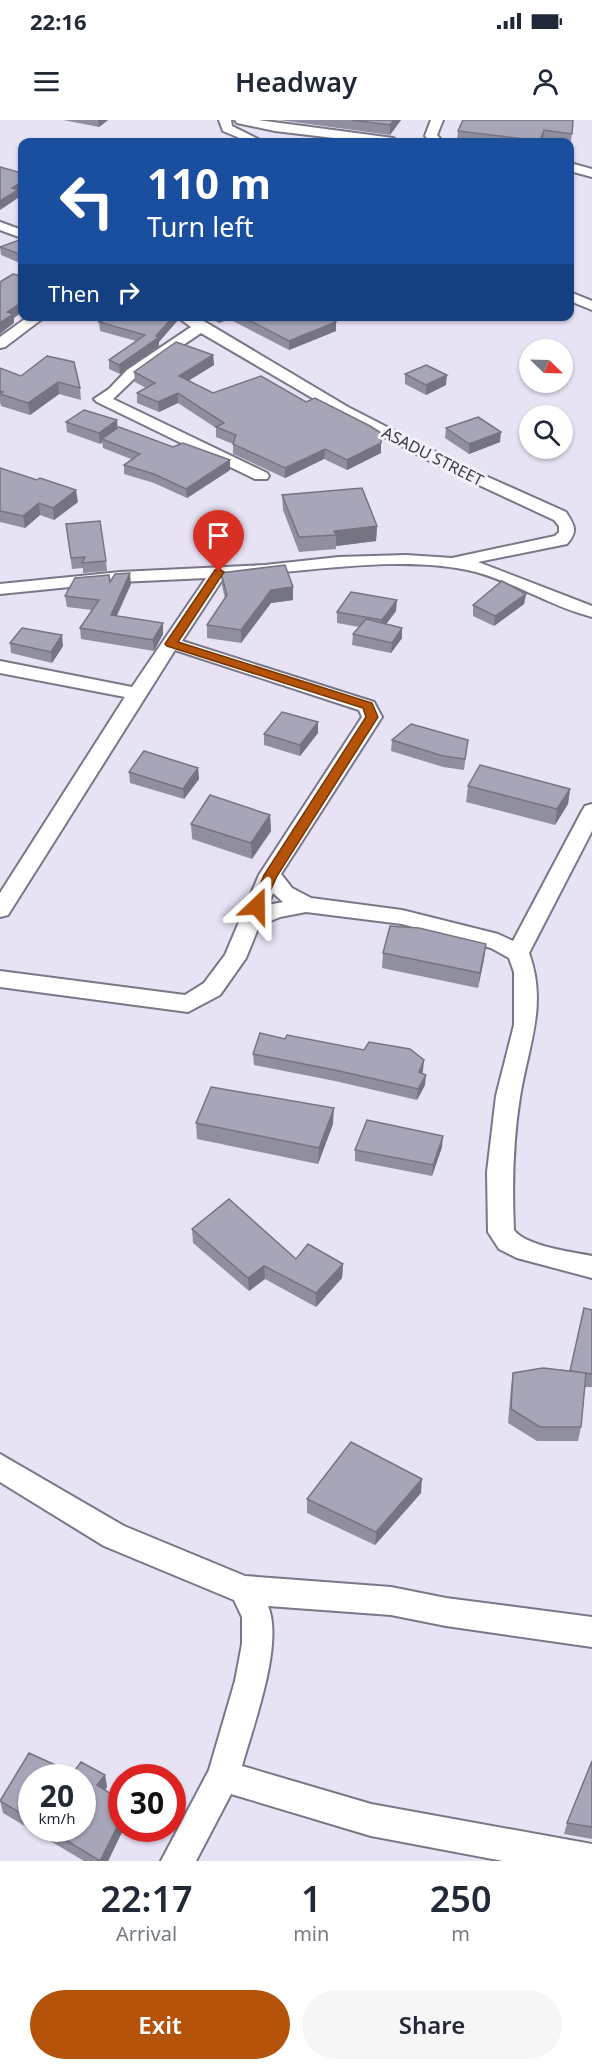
<!DOCTYPE html>
<html lang="en">
<head>
<meta charset="utf-8">
<style>
  :root { --surface:#fff; --page:#f6f6f7; --text:#1f2937; --muted:#747a83; --accent:#b45309 }
  body { margin:0; font-family:"Noto Sans",sans-serif; background:var(--page); color:var(--text); height:100vh; display:flex; flex-direction:column; font-size:22px; white-space:nowrap }
  * { box-sizing:border-box; margin:0 }
  p { font-size:20px; color:var(--muted) }
  .icon { flex:none; width:33px; height:33px; fill:none; stroke:currentColor; stroke-width:2; stroke-linecap:round; stroke-linejoin:round }
  .map { position:relative; height:1741px; overflow:hidden }
  .sheet { display:flex; flex-direction:column; background:var(--surface); flex:1 }
  .sheet>* { flex:none }
  .banner { position:absolute; left:18px; top:18px; width:556px; height:183px; border-radius:12px; box-shadow:0 2px 4px #0004; background:#1a4fa0; color:#fff; overflow:hidden }
  .needle { width:39px; rotate:113deg }
  .fabs { position:absolute; left:519px; top:219px; display:grid; gap:12px }
  .fabs a { display:grid; place-items:center; width:54px; height:54px; border-radius:50%; background:var(--surface); box-shadow:0 2px 4px #0004; font-size:30px }
  .speed { position:absolute; left:18px; top:1644px; display:flex; gap:12px; font-size:30px; font-weight:700; text-align:center }
  .speed>* { display:grid; place-content:center; width:78px; height:78px; border-radius:50%; background:var(--surface); box-shadow:0 2px 4px #0004; line-height:1 }
  .speed small { font-size:15px; font-weight:400 }
  .speed .limit { border:9px solid #d22; background:#fff; color:#111 }
  .pin { position:absolute; display:grid; place-items:center; width:51px; height:51px; color:#fff; margin:-62px -26px; border-radius:50% 50% 50% 0; rotate:-45deg; box-shadow:0 0 6px #0007 }
  .pin .icon { rotate:45deg }
  .me { position:absolute; width:66px; margin:-33px; rotate:23deg; stroke-linejoin:round; filter:drop-shadow(0 0 4px #0008) }
  .turn { display:flex; align-items:center; gap:21px; height:126px; padding:0 30px; font-size:27px }
  .turn .icon { width:78px; height:78px; stroke-width:2.5 }
  .turn b { display:block; font-size:42px; line-height:51px }
  .then { display:flex; align-items:center; height:57px; padding:0 30px; background:#0003; gap:12px; font-size:22px }
  .eta { display:flex; justify-content:space-evenly; align-items:center; height:102px; text-align:center }
  .eta b { font-size:36px; font-weight:600; line-height:42px }
  .button { display:flex; gap:12px; margin-top:auto; padding:12px 30px }
  .button a { flex:1; height:69px; border-radius:36px; background:var(--accent); color:#fff; font-size:24px; font-weight:600; line-height:69px; text-align:center }
  .button a+a { background:var(--page); color:var(--text) }
  .status { display:flex; justify-content:space-between; align-items:center; height:42px; padding:0 30px; background:var(--surface); direction:ltr }
  .status svg { height:16px; fill:currentColor }
  header { display:flex; justify-content:space-between; align-items:center; height:78px; padding:0 30px; background:var(--surface); font-size:27px; font-weight:600 }
  .map>svg:first-child { display:block }
  .lines { fill:none; stroke-linecap:round; stroke-linejoin:round }
  .minor-casing { stroke:#7b7687; stroke-width:4 }
  .minor { fill:#fff; fill-rule:evenodd }
  .wall { fill:#908f9f; fill-rule:evenodd }
  .shaded-wall { fill:#757482 }
  .building { fill:#a7a6b9; stroke:#757482; stroke-width:1.5 }
  .route { fill:#b45309; stroke:#753606; stroke-width:1.5 }
  .labels { text-anchor:middle; dominant-baseline:central; stroke-width:6; stroke-linejoin:round; paint-order:stroke }
  .far-street-label { font-size:16px; fill:#3d3a42; stroke:#f4f1fc }
</style>
</head>
<body>
<div class="status"><b>22:16</b><svg viewBox="0 0 49 12"><path d="M0 12V9h3v3zM5 12V6h3v6zM10 12V3h3v9zM15 12V0h3v12zM26 1h20v11H26zM47 4h2v5h-2z"/></svg></div>
<header><svg class="icon" aria-label="menu" viewBox="0 0 24 24"><path d="M4 6h16M4 12h16M4 18h16"/></svg>Headway<svg class="icon" aria-label="person" viewBox="0 0 24 24"><circle cx="12" cy="8" r="4"/><path d="M4 21q1-7 8-7t8 7"/></svg></header>
<div class="map">
<svg width="592" height="1741" viewBox="0 0 592 1741">
  <rect width="100%" height="100%" fill="#e8e2f5"/>
  <g class="lines">
    <!-- minor casing -->
    <g class="minor-casing">
      <g id="minor">
        <path d="M219 0H231L232 6 264 22H249L223 11Z"/>
        <path d="M235 0H258L393 18 399 22H368L275 11 237 3Z"/>
        <path d="M431 0H443L437 15 443 22H431L425 16Z"/>
        <path d="M570 43 592 49V57L570 51Z"/>
        <path d="M0 102 22 110V118L0 110Z"/>
        <path d="M570 172 592 181V190L570 181Z"/>
        <path d="M29 196H46L5 227 0 228V217Z"/>
        <path d="M176 196H194L207 203 348 287 461 345 566 392C575 406 578 411 567 424L478 442 592 486V497C552 487 516 463 476 452 402 433 301 453 224 457L182 521 374 582 382 597 281 754 292 768 311 778 402 790 498 814 513 821 582 691 585 686 592 684V711L529 833C548 885 528 926 520 977 513 1021 512 1065 514 1110 525 1126 572 1132 592 1136V1158L517 1138 499 1129 488 1112 487 1052 496 976 514 905V852L509 838 491 828 402 804 306 792 280 797 259 806 246 838 220 875 188 892 0 867V851L185 875 204 863 225 835 259 755 362 597 359 590 175 530 8 795 0 797V773L125 577 0 553V541L132 567 206 458 120 462 0 474V464L120 452 265 445 339 437 406 435 452 438 555 416 559 412V406L554 400 449 351 338 293 201 213 137 256 113 279 267 353 269 356 267 359H255L97 282 94 279 109 269 127 250 191 207ZM273 773 283 782 268 785Z"/>
        <path d="M0 1334 124 1406 245 1456 391 1467 446 1478 592 1497V1527L446 1506 391 1495 268 1486C284 1524 253 1606 242 1646L371 1684 592 1724V1741H503L371 1716 231 1674 196 1741H161L209 1650 235 1561 242 1524V1497L234 1480 104 1426 0 1362Z"/>
      </g>
    </g>
    <!-- minor -->
    <use href="#minor" class="minor"/>
  </g>
  <!-- wall -->
  <g class="wall">
    <path d="M63 0H108L99 7Z"/>
    <path d="M279 0H401L390 15Z"/>
    <path d="M573 0 571 22 543 19 542 22H480L457 20 458 11Z"/>
    <path d="M22 119V144L1 135 0 127Z"/>
    <path d="M115 196H178V200L159 222V226L120 254 109 249V240L136 221 100 211 99 202Z"/>
    <path d="M206 196H325L336 211 289 230 229 199 219 203Z"/>
    <path d="M213 235 214 245 188 261 213 273 381 333 347 350 324 339 285 358 233 334V324L216 317V308L178 283 159 292 137 283V273L146 268 135 262 134 252Z"/>
    <path d="M47 236 80 268 81 280 59 274 30 295 1 286 0 282V248L21 256Z"/>
    <path d="M405 254 446 265 426 275 405 264Z"/>
    <path d="M66 302 118 308 173 327 230 340V350L187 378 154 363 124 354V345L131 339 103 328 102 322 100 324 67 312Z"/>
    <path d="M446 308 500 322 469 334 445 318Z"/>
    <path d="M0 348 78 382 54 400 40 395 25 408 0 402Z"/>
    <path d="M282 375 377 406 376 421 336 426V429L299 432 283 390Z"/>
    <path d="M66 404 106 441 107 451 83 453V448L72 449Z"/>
    <path d="M221 453 293 467V480L271 483 241 523 207 518V505L225 478 222 466Z"/>
    <path d="M110 462 131 464 117 496 163 514 154 531 81 519 80 508 92 490 67 487 65 476Z"/>
    <path d="M526 474 524 484 494 506 473 496V485Z"/>
    <path d="M396 491 386 504 402 518 391 533 352 525 353 514 359 507 337 503V492Z"/>
    <path d="M10 523 63 526 52 543 11 533Z"/>
    <path d="M318 613 300 636 264 625V614Z"/>
    <path d="M392 620H468L464 650 443 647 391 631Z"/>
    <path d="M198 648 199 659 184 679 130 663 129 652Z"/>
    <path d="M468 666 570 669 568 684 555 705 466 682Z"/>
    <path d="M270 695 271 711 252 739 192 719 191 704Z"/>
    <path d="M486 824 484 839 478 868 382 848 383 833Z"/>
    <path d="M285 919 364 930 424 940 422 953 425 965 417 980 335 961 254 945 253 934Z"/>
    <path d="M196 1003 333 1004 318 1044 197 1019Z"/>
    <path d="M442 1027 432 1056 355 1041V1030Z"/>
    <path d="M192 1109 296 1139 343 1144 342 1158 316 1187 265 1159 249 1171 193 1123Z"/>
    <path d="M592 1190V1267H585L581 1307 578 1321H537L508 1303 511 1267 513 1253 570 1251Z"/>
    <path d="M421 1373 375 1425 307 1393V1379Z"/>
    <path d="M29 1633 73 1653 81 1642 105 1655 107 1667 105 1670 122 1681V1708H124L108 1741H84L3 1693 0 1680ZM32 1658H82V1708H32Z"/>
    <path d="M592 1641V1719L564 1714 567 1703Z"/>
  </g>
  <!-- shaded-wall -->
  <g class="shaded-wall">
    <path d="M98 0H108L99 7Z"/>
    <path d="M394 0H401L390 15V5Z"/>
    <path d="M544 10 543 19 542 22H540Z"/>
    <path d="M22 62V71L18 74V78L0 90V81L12 68Z"/>
    <path d="M22 182V192L14 198V203L0 214V203L7 192Z"/>
    <path d="M174 196H178V200L159 222V226L120 254 119 245 156 216Z"/>
    <path d="M219 196H229V199L219 203Z"/>
    <path d="M336 202V211L289 230V221Z"/>
    <path d="M213 235 214 245 180 266 179 256Z"/>
    <path d="M447 255 446 265 426 275V265Z"/>
    <path d="M58 262 59 274 30 295 28 283Z"/>
    <path d="M178 273V283L159 292 158 282Z"/>
    <path d="M117 300 118 311 102 319V322L100 324 99 313Z"/>
    <path d="M501 312 500 322 469 334V324Z"/>
    <path d="M381 323V333L347 350V340Z"/>
    <path d="M325 329 324 339 285 358V348Z"/>
    <path d="M230 340V350L187 378 186 369Z"/>
    <path d="M76 370 78 382 54 400 53 388Z"/>
    <path d="M39 383 40 395 25 408 23 396Z"/>
    <path d="M377 406 376 421 336 426V415L334 411Z"/>
    <path d="M130 453 131 464 112 505 111 495Z"/>
    <path d="M293 467V480L271 483 241 523V510L271 470Z"/>
    <path d="M526 474 524 484 494 506 495 496Z"/>
    <path d="M397 480 396 491 381 511 382 500Z"/>
    <path d="M163 503V514L154 531 153 520Z"/>
    <path d="M402 508V518L391 533 392 523Z"/>
    <path d="M62 515 63 526 52 543 51 532Z"/>
    <path d="M318 602V613L300 636V625Z"/>
    <path d="M198 648 199 659 184 679 183 669Z"/>
    <path d="M570 669 568 684 555 705 557 689Z"/>
    <path d="M270 695 271 711 252 739 251 723Z"/>
    <path d="M486 824 484 839 478 868 480 853Z"/>
    <path d="M424 940 423 951 418 963 419 952Z"/>
    <path d="M426 955 425 965 417 980 418 969Z"/>
    <path d="M334 988 333 1004 318 1044 319 1028Z"/>
    <path d="M443 1016 442 1027 432 1056 433 1045Z"/>
    <path d="M343 1144 342 1158 316 1187V1173Z"/>
    <path d="M264 1146 265 1159 249 1171 248 1158Z"/>
    <path d="M422 1359 421 1373 375 1425 376 1412Z"/>
    <path d="M105 1655 107 1667 100 1677 97 1665Z"/>
    <path d="M122 1697V1708H124L108 1741H100Z"/>
  </g>
  <!-- building -->
  <g class="building">
    <path d="M352 0H394L390 5Z"/>
    <path d="M463 0H573L572 14 544 10 540 21 458 11Z"/>
    <path d="M0 47 22 53V62L12 68 18 70 0 81Z"/>
    <path d="M22 119V135L0 127Z"/>
    <path d="M13 154 22 156V182L7 192 13 194 0 203V162Z"/>
    <path d="M115 196H174L156 216 159 217 119 245 109 240 145 215 99 202Z"/>
    <path d="M241 196H325L336 202 289 221Z"/>
    <path d="M176 222 213 235 179 256 213 273 261 256 306 282 315 278 370 306 381 313V323L347 340 325 329 285 348 233 324 236 315 216 307 224 303 178 273 158 282 137 273 155 263 134 252Z"/>
    <path d="M47 236 74 242 80 268 58 262 28 283 0 274 3 272 0 271V248L21 256Z"/>
    <path d="M426 245 447 255 426 265 405 254Z"/>
    <path d="M84 290 117 300 99 313 66 302Z"/>
    <path d="M478 297 501 312 469 324 446 308Z"/>
    <path d="M119 307 173 327 183 323 230 340 186 369 154 354 124 345 140 334 102 319Z"/>
    <path d="M0 348 37 360 40 358 76 370 53 388 39 383 23 396 0 391Z"/>
    <path d="M362 368 377 406 334 411 336 415 299 417 282 375Z"/>
    <path d="M100 401 106 441 82 443 85 437 71 438 66 404Z"/>
    <path d="M285 445 293 467 271 470 241 510 207 505 227 475 221 453Z"/>
    <path d="M130 453 111 495 163 503 153 520 80 508 99 480 65 476 75 458 109 455 110 462 115 454Z"/>
    <path d="M502 461 526 474 495 496 473 485Z"/>
    <path d="M351 472 397 480 382 500 337 492Z"/>
    <path d="M366 499 402 508 392 523 353 514Z"/>
    <path d="M22 508 62 515 51 532 10 523Z"/>
    <path d="M282 592 318 602 300 625 264 614Z"/>
    <path d="M411 604 468 620 465 639 443 636 392 620Z"/>
    <path d="M144 631 198 648 183 669 129 652Z"/>
    <path d="M480 645 570 669 557 689 468 666Z"/>
    <path d="M210 675 270 695 251 723 191 704Z"/>
    <path d="M390 806 419 808 486 824 480 853 383 833Z"/>
    <path d="M260 913 285 919 287 915 364 930 369 922 410 929 424 940 419 952 426 955 418 969 335 950 253 934Z"/>
    <path d="M211 967 334 988 319 1028 196 1003Z"/>
    <path d="M367 1000 443 1016 433 1045 355 1030Z"/>
    <path d="M229 1079 296 1139 308 1124 343 1144 316 1173 264 1146 248 1158 192 1109Z"/>
    <path d="M584 1188 592 1190V1254L570 1251Z"/>
    <path d="M543 1248 586 1253 581 1307H540L511 1289 513 1253Z"/>
    <path d="M351 1322 422 1359 376 1412 307 1379Z"/>
    <path d="M29 1633 73 1653 81 1642 105 1655 97 1665 122 1681V1697L100 1741 46 1708H82V1658H32V1700L0 1681Z"/>
    <path d="M592 1641V1707L567 1703Z"/>
  </g>
  <!-- route -->
  <path class="route" d="M219 449 224 452 178 522 372 583 378 597 277 756 262 789 257 790 251 786 264 755 366 597 363 588 167 526 165 524 215 450Z"/>
  <g class="labels">
    <!-- far-street labels -->
    <g class="far-street-label">
      <text transform="translate(433 336) rotate(27)">ASADU STREET</text>
    </g>
  </g>
</svg>
<div class="fabs">
<a><svg class="needle" viewBox="-14 -14 28 28"><path d="M0-13l5 13h-10z" fill="#e53935"/><path d="M0 13l5-13h-10z" fill="#747a83"/></svg></a>
<a><svg class="icon" aria-label="search" viewBox="0 0 24 24"><circle cx="10" cy="10" r="6"/><path d="M15 15l6 6"/></svg></a>
</div>
<div class="speed"><div>20<small>km/h</small></div><div class="limit">30</div></div>
<div class="pin" style="left:219px;top:452px;background:#d93025"><svg class="icon" aria-label="arrive" viewBox="0 0 24 24"><path d="M6 21V4h12l-3 4 3 4H6"/></svg></div>
<svg class="me" style="left:257px;top:786px" viewBox="-20 -20 40 40"><path d="M0-17L14 15 0 8-14 15z" fill="#b45309" stroke="#fff" stroke-width="4"/></svg>
<div class="banner">
<div class="turn"><svg class="icon" aria-label="left" viewBox="0 0 24 24"><path d="M17 20v-9H6M10 6l-5 5 5 5"/></svg><div><b>110 m</b>Turn left</div></div>
<div class="then">Then<svg class="icon" aria-label="right" viewBox="0 0 24 24"><path d="M7 20v-9h11M14 6l5 5-5 5"/></svg></div>
</div>
</div>
<section class="sheet">
<div class="eta">
<div><b>22:17</b><p>Arrival</p></div>
<div><b>1</b><p>min</p></div>
<div><b>250</b><p>m</p></div>
</div>
<div class="button"><a>Exit</a><a>Share</a></div>
</section>
</body>
</html>
